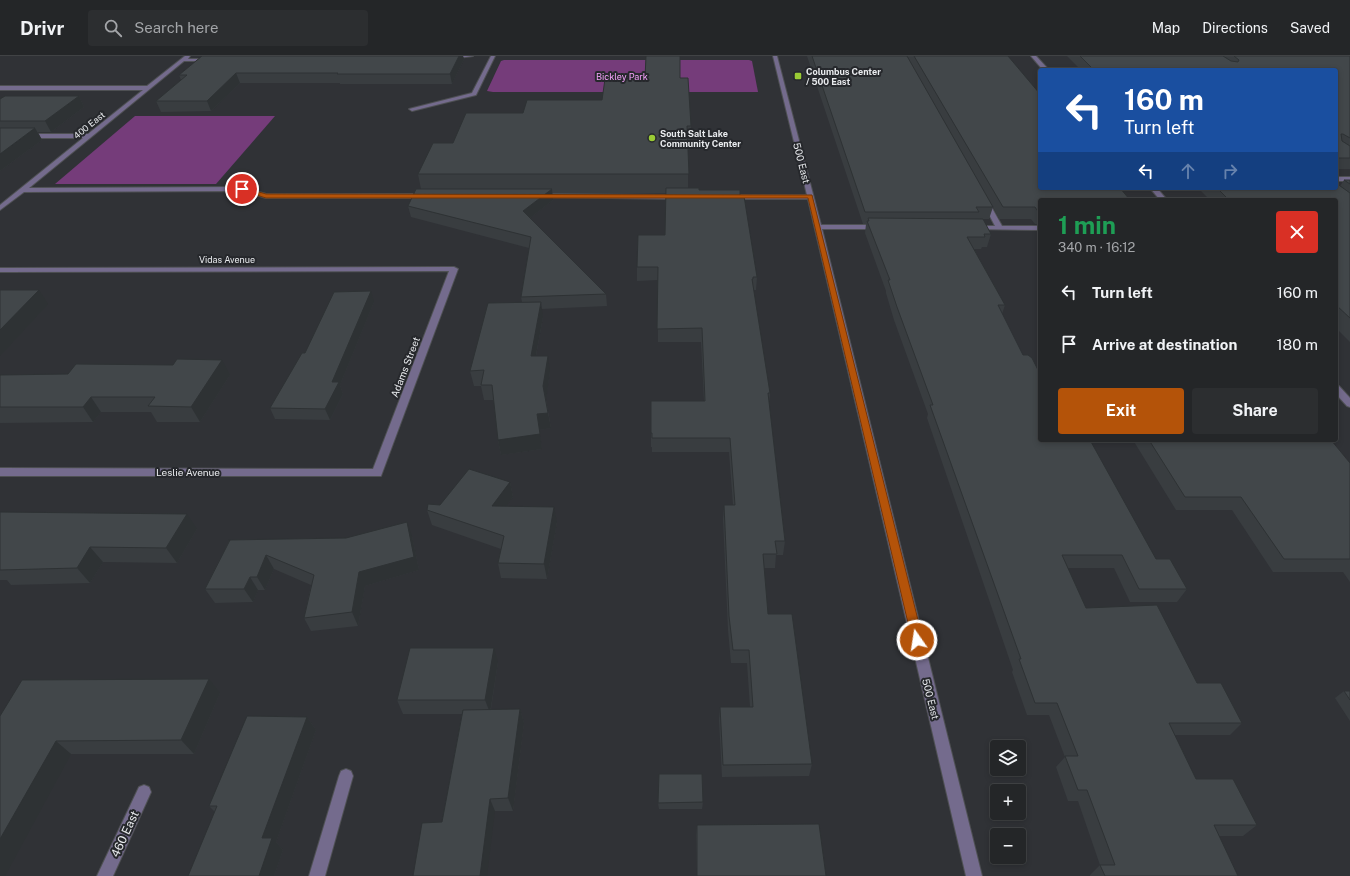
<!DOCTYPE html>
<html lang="en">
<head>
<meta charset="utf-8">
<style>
  :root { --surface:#242628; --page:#2c2e30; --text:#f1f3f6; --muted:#a3a5a8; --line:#414345; --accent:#b45309 }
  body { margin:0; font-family:"Public Sans",sans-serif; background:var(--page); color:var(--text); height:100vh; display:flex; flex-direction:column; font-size:15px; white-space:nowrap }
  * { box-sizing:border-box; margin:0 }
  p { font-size:13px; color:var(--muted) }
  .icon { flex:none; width:22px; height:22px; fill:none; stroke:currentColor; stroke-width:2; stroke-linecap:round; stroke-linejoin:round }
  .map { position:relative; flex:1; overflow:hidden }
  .side { position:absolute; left:1038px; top:142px; width:300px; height:244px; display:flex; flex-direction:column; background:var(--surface); border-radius:4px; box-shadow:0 2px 6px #0003,0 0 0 1px var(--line) }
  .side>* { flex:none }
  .guide { position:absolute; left:1038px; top:12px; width:300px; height:122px; border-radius:4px; box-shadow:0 2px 6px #0003,0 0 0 1px var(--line); background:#1a4fa0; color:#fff; overflow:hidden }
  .buttons { position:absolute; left:990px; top:684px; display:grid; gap:8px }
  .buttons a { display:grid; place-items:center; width:36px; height:36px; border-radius:4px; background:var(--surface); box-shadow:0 2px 6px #0003,0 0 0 1px var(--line); font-size:20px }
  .pin { position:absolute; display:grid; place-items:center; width:34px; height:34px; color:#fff; margin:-17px; border:2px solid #fff; border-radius:50%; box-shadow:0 1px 4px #0007 }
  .me { position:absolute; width:44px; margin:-22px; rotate:347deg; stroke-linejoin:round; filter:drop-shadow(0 0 3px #0008) }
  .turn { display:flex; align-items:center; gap:14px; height:84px; padding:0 20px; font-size:18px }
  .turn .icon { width:52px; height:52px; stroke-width:2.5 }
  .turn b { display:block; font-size:28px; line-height:34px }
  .lanes { display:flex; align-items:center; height:38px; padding:0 20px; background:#0003; justify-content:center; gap:20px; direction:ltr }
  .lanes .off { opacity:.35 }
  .round { display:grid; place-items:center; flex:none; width:42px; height:42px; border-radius:4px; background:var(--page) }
  .summary { display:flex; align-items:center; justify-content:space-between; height:68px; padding:0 20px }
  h1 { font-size:24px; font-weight:700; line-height:30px; color:#1e9e55 }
  .action { display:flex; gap:8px; margin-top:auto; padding:8px 20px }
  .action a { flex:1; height:46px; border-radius:4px; background:var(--accent); color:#fff; font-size:16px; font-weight:700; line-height:46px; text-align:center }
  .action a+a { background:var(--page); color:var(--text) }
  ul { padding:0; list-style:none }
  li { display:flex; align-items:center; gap:12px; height:52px; padding:0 20px }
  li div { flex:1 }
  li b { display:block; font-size:15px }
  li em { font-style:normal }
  header { display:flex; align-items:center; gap:24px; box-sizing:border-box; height:56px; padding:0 20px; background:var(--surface); border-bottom:1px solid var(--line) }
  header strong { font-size:19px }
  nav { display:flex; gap:22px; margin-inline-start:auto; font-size:14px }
  .search { width:280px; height:36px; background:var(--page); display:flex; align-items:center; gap:10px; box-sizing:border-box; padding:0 14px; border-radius:4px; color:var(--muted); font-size:15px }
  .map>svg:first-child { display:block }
  .green { fill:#753c7a }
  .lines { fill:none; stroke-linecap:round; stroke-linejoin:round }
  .minor-casing { stroke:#4e5053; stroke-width:2 }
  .minor { fill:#746b8d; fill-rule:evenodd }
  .wall { fill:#393d40 }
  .shaded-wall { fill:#2e3234 }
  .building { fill:#42474a; stroke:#2e3234 }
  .route { fill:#b45309; stroke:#753606 }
  .poi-dot { fill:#9acb35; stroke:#26282c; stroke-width:1.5 }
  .labels { text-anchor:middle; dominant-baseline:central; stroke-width:4; stroke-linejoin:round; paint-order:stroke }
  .far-poi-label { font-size:9px; font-weight:bold; fill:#e9ebee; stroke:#26282c; text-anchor:start }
  .far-park-label { font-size:9px; fill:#f6a3fc; stroke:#26282c }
  .far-street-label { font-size:9px; fill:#e9ebee; stroke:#26282c }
  .street-label { font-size:10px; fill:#e9ebee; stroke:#26282c }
  .near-street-label { font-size:12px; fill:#e9ebee; stroke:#26282c }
</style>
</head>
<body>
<header>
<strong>Drivr</strong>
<div class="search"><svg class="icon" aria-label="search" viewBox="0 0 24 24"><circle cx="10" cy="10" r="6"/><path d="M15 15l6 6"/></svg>Search here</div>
<nav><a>Map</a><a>Directions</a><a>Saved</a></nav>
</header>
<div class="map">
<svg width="1350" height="820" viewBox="0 0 1350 820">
  <rect width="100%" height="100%" fill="#303236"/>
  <!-- green -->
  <g class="green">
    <path d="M504 4H749L752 5 758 36H493L487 35 501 5Z"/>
    <path d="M135 60H275L216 128H55Z"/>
  </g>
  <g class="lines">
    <!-- minor casing -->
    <g class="minor-casing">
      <g id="minor">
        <path d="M185 0H190L188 3H211L213 4 211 5H184L29 132 242 131 266 138H425L428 140 425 142H266L242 135 24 136 0 154V149L83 82H0V78H88L143 34H0V30H147Z"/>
        <path d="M456 0H473L451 3 449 2Z"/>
        <path d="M491 0H495L476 39 412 55 409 53 472 37Z"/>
        <path d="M773 0H777L821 169H878L882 171 878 173H822L982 820H966L808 143H731L728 141 731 139H807Z"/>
        <path d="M1031 0H1036L1049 14H1043Z"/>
        <rect x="1336" y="121" width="14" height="4"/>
        <path d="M1150 132H1157L1167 144H1160Z"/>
        <path d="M539 138 679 139 682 141 679 143 537 141V139Z"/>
        <path d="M985 143 988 145 1002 170H1040V174L972 173 970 172 974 170H995L982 145Z"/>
        <path d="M454 211 458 213 381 420H0V412L373 413 449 215 0 216V212Z"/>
        <path d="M1336 329 1339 330 1350 342V351L1347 350 1336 338Z"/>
        <path d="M346 713 351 715 353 720 325 820H309L339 720 341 715Z"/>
        <path d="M144 729 149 731 151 736 113 820H97L139 731Z"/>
      </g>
    </g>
    <!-- minor -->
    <use href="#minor" class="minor"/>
  </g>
  <!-- wall -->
  <g class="wall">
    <path d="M202 0H463L464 3 452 28H340V27H240L211 55 161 56 156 45 181 24 179 19Z"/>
    <path d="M646 0H680V22L691 70 690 88H688V132L699 134 740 140 757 221 756 234H753L770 337 769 348 785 485 783 499H776L775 512H764L768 558 812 708 809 720 722 721 719 664 720 651H750L747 607H731L728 574 723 463 724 449H733L729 396H652V391H651V377L704 345 701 286H658V224L637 225V211L665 179 666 137H552L553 144 530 162 606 238 607 250 541 253 543 261 536 300 550 315 546 343 551 372 539 374 542 393 501 399 498 384 494 344H484L481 330H474L470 315 522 246 521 241 529 192 411 161 408 150 421 133 418 118 453 87 523 57 602 44 645 22Z"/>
    <path d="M807 0H1008L1040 144V169L1035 168 1031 163H999L993 151 989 163H978L991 178 987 191H982L981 193H974L1005 249 1002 258 1040 384 1156 503 1187 533 1177 546H1130L1114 512H1068L1086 552 1197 627 1242 667 1230 679H1175L1196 723 1257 769 1243 780H1219L1238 820H1090V819L1100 809 1078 745H1068L1056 711 1065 701 1049 659H1027L1012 616 1013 614 927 362 928 358 894 264 886 237V235L865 177 866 168H863Z"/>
    <path d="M1067 0H1350V113H1336V14H1081Z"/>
    <path d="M79 40 84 51 51 76H38L42 84 0 115V43Z"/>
    <path d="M1344 124H1350V286L1336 272V144H1210L1198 132H1336L1340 130Z"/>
    <path d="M374 246 340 329 343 338 330 364 275 363 270 352 305 297Z"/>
    <path d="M0 319H230L200 366H157L151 356H101L93 366 0 367Z"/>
    <path d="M1133 384H1331L1350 407V526L1343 516H1273L1232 454H1176Z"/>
    <path d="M510 426 513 441 506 450 557 466 547 523 501 522 498 507 501 493 432 469 427 454 440 449Z"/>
    <path d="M0 456 197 473 177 507 103 506 90 527 11 529 7 524H0Z"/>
    <path d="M412 480 419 514 365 530 358 570 311 575 304 562 311 529 274 513 265 534H258L253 546 215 547 205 533 229 485 228 484 346 482Z"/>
    <path d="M498 606 491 653H520L524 667 513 755H495L442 766 462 658H403L397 644Z"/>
    <path d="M1344 635H1350V665L1335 642Z"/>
    <path d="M220 637 194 698H71L0 660Z"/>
    <path d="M307 661 316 674 276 786 283 794 274 820H188L215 756 209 750Z"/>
    <path d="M703 746 702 753H659L658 747Z"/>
    <path d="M697 769 826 820H697L696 779Z"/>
  </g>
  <!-- shaded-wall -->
  <g class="shaded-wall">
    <path d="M459 0H463L464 3 452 28 450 18Z"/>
    <path d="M236 17 240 27 211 55 207 45Z"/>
    <path d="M79 40 84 51 51 76 45 65Z"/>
    <path d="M35 72 42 84 0 115V98Z"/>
    <path d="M552 133 553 144 525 166 523 155Z"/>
    <path d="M39 234 48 248 0 300V274Z"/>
    <path d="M371 235 374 246 340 329 343 338 330 364 325 353 332 326Z"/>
    <path d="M541 246 543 261 533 315 531 300Z"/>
    <path d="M548 300 550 315 546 345 543 330Z"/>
    <path d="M222 304 230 319 200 366 191 351Z"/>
    <path d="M91 341 101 356 93 366 83 351Z"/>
    <path d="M548 357 551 372 539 374 537 358Z"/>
    <path d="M540 378 542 393 501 399 498 384Z"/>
    <path d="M510 426 513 441 495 465 492 450Z"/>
    <path d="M554 451 557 466 547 523 544 508Z"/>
    <path d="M187 458 197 473 177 507 166 492Z"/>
    <path d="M407 466 412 480 419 514 365 530 358 570 352 556 359 516Z"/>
    <path d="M90 491 103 506 90 527 77 512Z"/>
    <path d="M266 499 274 513 265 534 257 521Z"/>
    <path d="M250 521 258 534 253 546 244 533Z"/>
    <path d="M494 592 498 606 490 657 485 644Z"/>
    <path d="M209 623 220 637 194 698 181 684Z"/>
    <path d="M520 653 524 667 513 755 508 742Z"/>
    <path d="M307 661 316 674 276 786 283 794 274 820H259L262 782Z"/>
    <path d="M56 685 71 698 5 820H0V783Z"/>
    <path d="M490 743 495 755 487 820H480Z"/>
  </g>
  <!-- building -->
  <g class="building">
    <path d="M202 0H459L450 18H337L338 17H236L207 45H156L187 19H179Z"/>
    <path d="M646 0H680V22H688L691 70H687L689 118H418L433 87H453L466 57H523L527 44H602L605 23 645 22Z"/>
    <path d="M812 0H907L993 151H976L979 156H865Z"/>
    <path d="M914 0H1008L1040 38V132H1120L1130 144H1040V157H1039L1035 151H1003Z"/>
    <path d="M1080 0H1223L1231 5 1238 6 1239 4 1234 0H1350V82L1343 78H1341L1342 85 1350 90V102H1336V14H1094Z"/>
    <path d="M5 40H79L45 65H0V43Z"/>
    <path d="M0 72H35L0 98Z"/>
    <path d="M1344 124H1350V128Z"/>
    <path d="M1336 127 1350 137V262L1336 249V144H1229L1217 132H1336Z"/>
    <path d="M666 132H699V134H740V140H744L757 221H753V223H752L770 337H768L785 485H775L777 498H763L768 558H792L812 708 723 709 720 651H753L749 594H733L729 560 724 449H735L730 382H652V377H651V345H705L702 272 657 273 658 211H637L638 179H665Z"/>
    <path d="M416 133H552L523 155 606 238 521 241 531 181 408 150Z"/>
    <path d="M868 162 983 163 991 178H984L985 181H967L1005 249H998L1023 299H1028L1032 302 1040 318V384H1090L1156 503H1170L1187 533H1139L1122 499H1062L1086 552 1157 549 1197 627H1221L1242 667H1169L1196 723H1233L1257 769H1214L1238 820H1105L1100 809H1115L1087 734H1078L1065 700H1078L1057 647H1035L1019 603H1021L930 349H933L897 251 888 224H890L867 165H869Z"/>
    <path d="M0 234H39L0 274Z"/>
    <path d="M371 235 332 326H339L325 353 270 352 302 297H305L334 236Z"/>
    <path d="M541 246 531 300H548L543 330 548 357 537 358 540 378 498 384 492 329H481L484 314 470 315 488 247Z"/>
    <path d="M177 303 222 304 191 351 148 350 155 341H91L83 351H0V319L68 318 76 308 173 309Z"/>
    <path d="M1149 384H1331L1350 407V503H1284L1241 441H1185Z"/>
    <path d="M469 413 510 426 492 450 554 451 544 508 498 507 504 480 427 454 428 448 440 449Z"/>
    <path d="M0 456 187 458 166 492 90 491 77 512 0 514Z"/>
    <path d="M407 466 414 501 359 516 352 556 304 562 314 519 266 499 257 521H250L244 533H205L230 484H228L346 482Z"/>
    <path d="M410 592H494L485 644H397Z"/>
    <path d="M209 623 181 684 56 685 0 783V660L22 624Z"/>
    <path d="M1344 635H1350V644Z"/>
    <path d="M520 653 508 742 490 743 480 820H413L422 767 442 766 463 654Z"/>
    <path d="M247 660 307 661 262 782H272L259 820H188L217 750H209Z"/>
    <path d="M659 718H702L703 746 658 747Z"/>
    <path d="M819 768 826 820H697V769Z"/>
  </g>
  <!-- route -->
  <path class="route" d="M242 131 266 138 812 139 923 584 921 587 917 589 913 587 912 584 808 142H266L240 134 239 133Z"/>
  <!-- markers -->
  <g class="poi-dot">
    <rect x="794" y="16" width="8" height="8" rx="2"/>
    <circle cx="652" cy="82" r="4"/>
  </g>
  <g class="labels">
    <!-- far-poi labels -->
    <g class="far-poi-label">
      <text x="806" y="15">Columbus Center<tspan x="806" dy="10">/ 500 East</tspan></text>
      <text x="660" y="77">South Salt Lake<tspan x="660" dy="10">Community Center</tspan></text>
    </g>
    <!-- far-park labels -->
    <g class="far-park-label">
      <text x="622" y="20">Bickley Park</text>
    </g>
    <!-- far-street labels -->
    <g class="far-street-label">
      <text transform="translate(89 69) rotate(-39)">400 East</text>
      <text x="227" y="203">Vidas Avenue</text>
    </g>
    <!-- street labels -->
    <g class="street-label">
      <text transform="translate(802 107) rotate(76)">500 East</text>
      <text transform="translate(405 311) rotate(-69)">Adams Street</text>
      <text x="188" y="416">Leslie Avenue</text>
      <text transform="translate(931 643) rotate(76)">500 East</text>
    </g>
    <!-- near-street labels -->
    <g class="near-street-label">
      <text transform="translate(125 778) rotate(-65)">460 East</text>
    </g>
  </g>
</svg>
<div class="buttons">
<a><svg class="icon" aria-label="layers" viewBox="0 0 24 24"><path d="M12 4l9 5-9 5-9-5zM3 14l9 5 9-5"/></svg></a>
<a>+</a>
<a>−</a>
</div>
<div class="pin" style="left:242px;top:133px;background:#d93025"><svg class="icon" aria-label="arrive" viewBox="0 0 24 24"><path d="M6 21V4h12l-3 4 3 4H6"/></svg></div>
<svg class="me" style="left:917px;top:584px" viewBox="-20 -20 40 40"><circle r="17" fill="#b45309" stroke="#fff" stroke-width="3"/><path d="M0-11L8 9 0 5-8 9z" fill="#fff"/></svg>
<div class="guide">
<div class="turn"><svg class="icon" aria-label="left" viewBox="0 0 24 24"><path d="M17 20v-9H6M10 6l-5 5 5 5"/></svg><div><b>160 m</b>Turn left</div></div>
<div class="lanes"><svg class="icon" aria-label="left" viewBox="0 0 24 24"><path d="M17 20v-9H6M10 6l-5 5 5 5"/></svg><svg class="icon off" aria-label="ahead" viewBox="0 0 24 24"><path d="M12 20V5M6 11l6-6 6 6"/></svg><svg class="icon off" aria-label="right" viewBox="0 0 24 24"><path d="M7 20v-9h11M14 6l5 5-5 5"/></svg></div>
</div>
<section class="side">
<div class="summary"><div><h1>1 min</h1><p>340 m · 16:12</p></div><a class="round" style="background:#d93025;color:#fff"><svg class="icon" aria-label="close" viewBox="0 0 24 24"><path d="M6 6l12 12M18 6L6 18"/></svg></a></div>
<ul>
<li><svg class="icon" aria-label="left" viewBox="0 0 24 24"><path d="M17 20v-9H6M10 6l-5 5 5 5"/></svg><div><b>Turn left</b></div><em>160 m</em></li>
<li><svg class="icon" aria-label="arrive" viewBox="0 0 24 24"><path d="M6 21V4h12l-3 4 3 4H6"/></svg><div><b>Arrive at destination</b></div><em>180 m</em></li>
</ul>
<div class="action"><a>Exit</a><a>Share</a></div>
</section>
</div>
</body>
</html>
